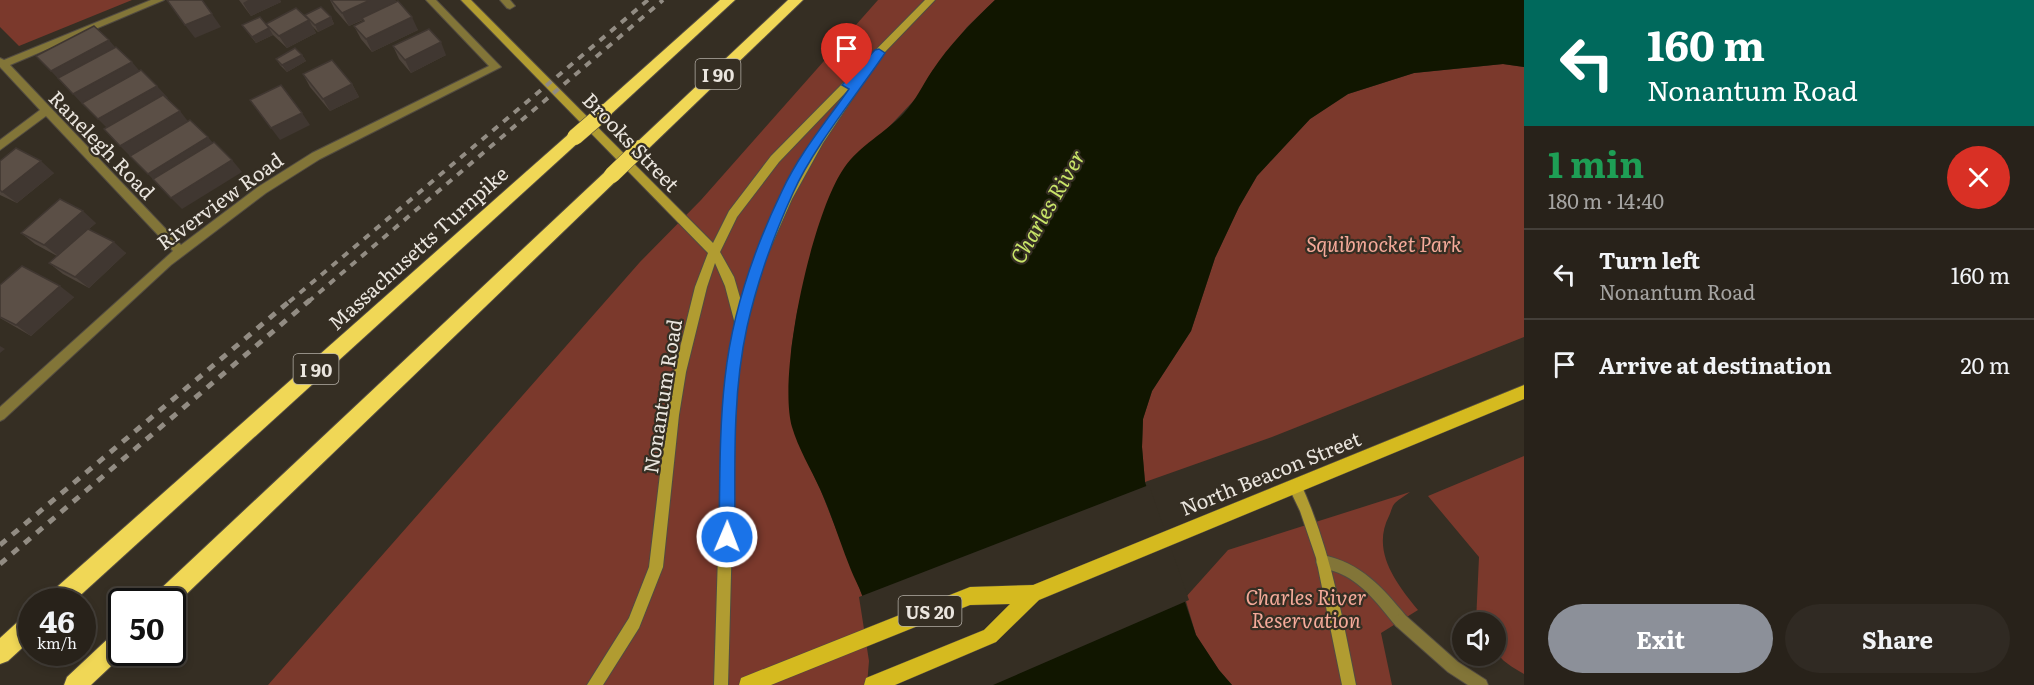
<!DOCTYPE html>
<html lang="en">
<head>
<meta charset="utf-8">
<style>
  :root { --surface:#28221a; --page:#302a23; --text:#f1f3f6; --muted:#a5a4a2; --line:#443f39; --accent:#8c9099 }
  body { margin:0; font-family:Literata,serif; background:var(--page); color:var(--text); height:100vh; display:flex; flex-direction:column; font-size:22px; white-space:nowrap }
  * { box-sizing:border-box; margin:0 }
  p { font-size:20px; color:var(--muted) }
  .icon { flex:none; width:33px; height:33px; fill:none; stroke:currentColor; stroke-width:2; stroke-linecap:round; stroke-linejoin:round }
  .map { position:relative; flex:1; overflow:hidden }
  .side { display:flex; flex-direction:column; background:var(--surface); width:510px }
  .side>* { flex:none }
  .hud { background:#00695c; color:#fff; overflow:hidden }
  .buttons { position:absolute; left:1452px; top:612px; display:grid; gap:12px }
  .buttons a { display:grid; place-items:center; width:54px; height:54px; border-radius:50%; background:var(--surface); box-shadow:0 3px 9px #0003,0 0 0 2px var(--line); font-size:30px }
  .speed { position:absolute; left:18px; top:588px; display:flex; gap:12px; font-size:30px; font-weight:700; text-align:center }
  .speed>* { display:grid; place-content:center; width:78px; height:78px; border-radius:50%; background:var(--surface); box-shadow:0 3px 9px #0003,0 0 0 2px var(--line); line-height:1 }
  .speed small { font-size:15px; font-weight:400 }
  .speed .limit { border:3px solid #111; border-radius:9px; background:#fff; color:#111 }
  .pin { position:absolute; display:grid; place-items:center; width:51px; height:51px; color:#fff; margin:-62px -26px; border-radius:50% 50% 50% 0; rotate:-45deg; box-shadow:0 0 6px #0007 }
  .pin .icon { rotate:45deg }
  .me { position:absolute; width:66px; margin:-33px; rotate:1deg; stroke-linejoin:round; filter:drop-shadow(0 0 4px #0008) }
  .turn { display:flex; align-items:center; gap:21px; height:126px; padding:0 24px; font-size:27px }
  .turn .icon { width:78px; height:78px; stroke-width:2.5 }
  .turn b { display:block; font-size:42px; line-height:51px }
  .round { display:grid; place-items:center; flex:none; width:63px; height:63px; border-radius:32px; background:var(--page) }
  .overview { display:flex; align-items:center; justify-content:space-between; height:102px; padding:0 24px }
  h1 { font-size:36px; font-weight:700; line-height:45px; color:#1e9e55 }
  .primary-button { display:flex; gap:12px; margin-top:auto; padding:12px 24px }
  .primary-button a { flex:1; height:69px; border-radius:36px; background:var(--accent); color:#fff; font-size:24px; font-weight:700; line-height:69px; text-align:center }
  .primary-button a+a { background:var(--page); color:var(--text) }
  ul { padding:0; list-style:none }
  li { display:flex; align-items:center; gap:18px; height:90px; padding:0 24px; border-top:2px solid var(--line) }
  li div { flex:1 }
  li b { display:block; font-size:22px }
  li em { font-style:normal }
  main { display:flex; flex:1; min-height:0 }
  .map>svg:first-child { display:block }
  .green { fill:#7b392c }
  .water { fill:#111600 }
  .pier { fill:#352e23 }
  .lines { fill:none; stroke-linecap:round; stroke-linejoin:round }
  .lane-casing { stroke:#524b41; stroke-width:2 }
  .street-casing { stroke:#524b41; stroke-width:2 }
  .secondary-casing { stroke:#524b41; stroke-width:2 }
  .primary-casing { stroke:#524b41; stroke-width:1 }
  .highway-casing { stroke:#524b41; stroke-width:2 }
  .lane { fill:#827538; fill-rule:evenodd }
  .street { fill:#827538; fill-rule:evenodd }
  .secondary { fill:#b19c31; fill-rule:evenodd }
  .primary { fill:#d5ba1f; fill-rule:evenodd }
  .highway { fill:#f0d756; fill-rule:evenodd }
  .rail-far1 { stroke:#928c83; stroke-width:4; stroke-dasharray:7 7; stroke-linecap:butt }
  .rail { stroke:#928c83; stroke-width:5; stroke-dasharray:8 8; stroke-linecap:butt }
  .highway-bridge-casing { stroke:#524b41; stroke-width:17; stroke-linecap:butt }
  .highway-bridge { stroke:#f0d756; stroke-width:16 }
  .wall { fill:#4e443c }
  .shaded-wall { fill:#403731 }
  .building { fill:#5b4f46; stroke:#403731; stroke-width:1.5 }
  .route { fill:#1a73e8; stroke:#114b97; stroke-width:1.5 }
  .labels { text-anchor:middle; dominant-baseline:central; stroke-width:4.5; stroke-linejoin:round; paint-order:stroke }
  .shield { fill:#352e23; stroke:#b4aea6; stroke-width:1.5 }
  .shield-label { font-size:18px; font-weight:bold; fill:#eae5de }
  .street-label { font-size:20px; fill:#eae5de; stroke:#352e23 }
  .park-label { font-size:20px; font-style:italic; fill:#f5aa9a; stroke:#352e23 }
  .water-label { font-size:21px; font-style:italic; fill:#c9e568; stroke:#352e23 }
</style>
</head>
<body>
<main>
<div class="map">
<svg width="1524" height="685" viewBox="0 0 1524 685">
  <rect width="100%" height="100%" fill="#352e23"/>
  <!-- green -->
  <g class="green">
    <path d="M0 0H132L19 46 0 27Z"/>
    <path d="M878 0H995L967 27 931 73 918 96 886 130 818 229 797 312 791 350 804 455 821 491 862 595 872 661 870 685H268L640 262 701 200Z"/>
    <path d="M1503 64 1524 67V337L1272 437 1145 482 1142 447 1143 419 1152 391 1191 331 1215 258 1239 207 1257 176 1310 119 1348 94 1414 73Z"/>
    <path d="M1524 456V674C1494 656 1496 657 1496 622H1476L1479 557 1428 496Z"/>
    <path d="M1410 492C1406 495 1399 499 1395 503 1392 506 1391 512 1389 516 1371 551 1396 583 1418 610L1381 633 1392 685H1232L1219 670 1196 635 1185 598 1228 550Z"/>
  </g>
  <!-- water -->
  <path class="water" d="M995 0H1524V67L1503 64 1414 73 1348 94 1310 119 1257 176 1239 207 1215 258 1191 331 1152 391 1143 419 1142 447 1145 482 1196 635 1219 670 1232 685H870C872 658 870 621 862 595 859 586 854 578 851 570 840 543 832 515 820 489 811 469 798 448 792 427 777 374 812 214 844 168 860 145 885 133 904 113 916 100 922 86 932 71 949 45 972 22 995 0Z"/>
  <!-- pier -->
  <path class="pier" d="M1149 485 1189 600 993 685H867L869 661 859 597Z"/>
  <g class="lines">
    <!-- lane casing -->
    <g class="lane-casing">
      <g id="lane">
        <path d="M500 0H510L515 6 510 9 507 8Z"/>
        <path d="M1323 555C1361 563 1382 587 1406 616L1408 621 1406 626 1401 628 1396 626C1380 607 1364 584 1341 574 1334 570 1326 570 1318 567L1316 562 1318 557Z"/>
      </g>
    </g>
    <!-- street casing -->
    <g class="street-casing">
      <g id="street">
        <path d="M151 0H164L10 65 181 245 258 187 312 153 489 66 426 0H436L501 67 320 159 266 193 171 265 4 419 0 421V407L173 251 46 116 0 150V140L40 110 0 67V58L4 60Z"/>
        <path d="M1401 614 1406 616 1458 662 1486 680 1488 685H1468L1448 672 1396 626 1394 621 1396 616Z"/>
      </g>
    </g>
    <!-- secondary casing -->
    <g class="secondary-casing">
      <g id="secondary">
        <path d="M461 0H471L713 243 729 211 771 156 925 0H935L858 80 863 83 823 143 792 199 765 260 746 327 738 376 735 426 728 685H714L722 426 726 376 735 324 725 286 715 263 707 287 686 372 679 415 663 567 639 628 603 685H587L629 618 649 567 667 415 674 372 695 287 708 253ZM847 91C802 155 762 224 741 301L734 277 720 252 737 217 779 162Z"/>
        <path d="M1295 480 1300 482C1330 547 1342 615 1356 685H1342L1316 558 1300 511 1288 486 1290 482Z"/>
      </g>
    </g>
    <!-- primary casing -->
    <g class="primary-casing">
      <path id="primary" d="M1524 385V399L1039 600 996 642 895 685H864L866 678 984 630 1010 604 970 605 771 685H739L741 678 970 587 1033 585Z"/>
    </g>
    <!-- highway casing -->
    <g class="highway-casing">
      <g id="highway">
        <path d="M720 0H735L609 116H599L596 112 599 108Z"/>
        <path d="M788 0H803L645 152H635L632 148 635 144Z"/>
        <path d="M575 131 580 133 583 137 580 141 73 602H47L49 594 570 133Z"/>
        <path d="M612 169 618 171 620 175 618 179 172 608V602H153L155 594 606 171Z"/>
        <path d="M32 613V639L8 661 0 664V638L24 616Z"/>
        <path d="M122 630V652H126L91 685H64L67 677 114 633Z"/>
      </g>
    </g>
    <!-- lane -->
    <use href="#lane" class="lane"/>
    <!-- street -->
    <use href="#street" class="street"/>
    <!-- secondary -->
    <use href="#secondary" class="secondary"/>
    <!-- primary -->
    <use href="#primary" class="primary"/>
    <!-- highway -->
    <use href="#highway" class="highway"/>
    <!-- rail-far1 -->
    <g class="rail-far1">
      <path d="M289 302 648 0"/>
      <path d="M308 302 663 0"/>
    </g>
    <!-- rail -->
    <g class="rail">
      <path d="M0 545 291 300"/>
      <path d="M0 564 310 300"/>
    </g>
    <!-- highway-bridge casing -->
    <g class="highway-bridge-casing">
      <g id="highway-bridge">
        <path d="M575 137 604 112"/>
        <path d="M612 175 640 148"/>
      </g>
    </g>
    <!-- highway-bridge -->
    <use href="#highway-bridge" class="highway-bridge"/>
  </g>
  <!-- wall -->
  <g class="wall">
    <path d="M239 0H280L281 2 251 16Z"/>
    <path d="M330 0H395L418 30 372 52 361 39 354 26 363 21V20L349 26 335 10Z"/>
    <path d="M306 17H331L334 24 318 32 312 26 316 33 287 48 273 35 256 43 242 25 267 24Z"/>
    <path d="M393 46 446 55 411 73 399 59Z"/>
    <path d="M302 55 306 61 287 72 280 65 276 59Z"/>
    <path d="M303 74 352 84 359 97 330 111 310 87Z"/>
    <path d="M0 161 54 173 17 203 0 195Z"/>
    <path d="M96 223 89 229 126 253 89 288 63 274 49 263 57 256 35 244 21 233Z"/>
    <path d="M0 285 74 297 31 336 0 318Z"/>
  </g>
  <!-- shaded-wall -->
  <g class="shaded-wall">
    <path d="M248 0H280L281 2 251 16 243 3Z"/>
    <path d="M370 0H395L396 4 349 26 342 13Z"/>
    <path d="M212 14 221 27 195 38 185 25Z"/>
    <path d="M331 17 334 24 318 32 315 25Z"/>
    <path d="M412 17 418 30 372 52 366 39Z"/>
    <path d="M309 20 316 33 287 48 279 36Z"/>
    <path d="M269 28 273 35 256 43 252 37Z"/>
    <path d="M109 40 120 53 63 84 51 71Z"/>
    <path d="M441 42 446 55 411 73 405 60Z"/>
    <path d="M302 55 306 61 287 72 282 65Z"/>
    <path d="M132 62 143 75 85 107 73 94Z"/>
    <path d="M352 84 359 97 330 111 323 99Z"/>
    <path d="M157 86 168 98 110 131 98 119Z"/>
    <path d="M180 111 190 124 132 158 120 146Z"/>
    <path d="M302 113 310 125 280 140 271 128Z"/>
    <path d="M208 137 218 149 159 186 148 174Z"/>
    <path d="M232 160 242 172 182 209 171 198Z"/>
    <path d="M41 161 54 173 17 203 2 192Z"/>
    <path d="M83 211 96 223 58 256 44 245Z"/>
    <path d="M114 242 126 253 89 288 75 277Z"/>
    <path d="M60 286 74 297 31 336 16 325Z"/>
    <path d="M0 346 5 349 0 353Z"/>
  </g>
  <!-- building -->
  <g class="building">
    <path d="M167 0H202L212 14 185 25Z"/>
    <path d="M331 0H370L342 13Z"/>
    <path d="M398 1 412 17 366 39 354 26 364 21 362 18Z"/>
    <path d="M321 7 331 17 315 25 305 15Z"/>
    <path d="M296 8 309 20 279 36 266 24Z"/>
    <path d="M260 17 269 28 252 37 242 25Z"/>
    <path d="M94 26 109 40 51 71 36 56Z"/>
    <path d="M429 29 441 42 405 60 393 46Z"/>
    <path d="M116 47 132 62 73 94 58 78Z"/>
    <path d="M295 48 302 55 282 65 276 59Z"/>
    <path d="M332 60 352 84 323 99 303 74Z"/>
    <path d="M141 70 157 86 98 119 82 103Z"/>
    <path d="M281 85 302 113 271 128 250 100Z"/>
    <path d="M163 95 180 111 120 146 104 129Z"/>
    <path d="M190 120 208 137 148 174 130 156Z"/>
    <path d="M214 142 232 160 171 198 153 179Z"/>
    <path d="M16 148 41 161 2 192 0 190V161Z"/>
    <path d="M60 199 83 211 44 245 21 233Z"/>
    <path d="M88 229 114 242 75 277 49 263Z"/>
    <path d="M22 266 60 286 16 325 0 317V285Z"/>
  </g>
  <!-- route -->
  <path class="route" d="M879 49 885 53 883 56C855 97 813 148 793 193 774 235 757 282 747 327 732 395 735 467 735 537L732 542 727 544 721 542 719 537C720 484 719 430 725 378 732 314 754 249 782 191 799 154 826 122 849 89L842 85 875 50Z"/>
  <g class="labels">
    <!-- shield labels -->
    <g class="shield">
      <rect x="695.5" y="59" width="45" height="30" rx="4.5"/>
      <rect x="293.5" y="354" width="45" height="30" rx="4.5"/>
      <rect x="898.5" y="596" width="63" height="30" rx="4.5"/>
    </g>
    <g class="shield-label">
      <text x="718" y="74">I 90</text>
      <text x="316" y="369">I 90</text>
      <text x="930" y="611">US 20</text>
    </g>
    <!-- street labels -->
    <g class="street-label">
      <text transform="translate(632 141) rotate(46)">Brooks Street</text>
      <text transform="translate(103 144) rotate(46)">Ranelegh Road</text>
      <text transform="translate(219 200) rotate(-36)">Riverview Road</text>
      <text transform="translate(417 247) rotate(-42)">Massachusetts Turnpike</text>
      <text transform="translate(661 396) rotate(-81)">Nonantum Road</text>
      <text transform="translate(1270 472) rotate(-22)">North Beacon Street</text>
    </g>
    <!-- park labels -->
    <g class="park-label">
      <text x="1384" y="243">Squibnocket Park</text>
      <text x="1306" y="596">Charles River<tspan x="1306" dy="23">Reservation</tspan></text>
    </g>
    <!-- water labels -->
    <g class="water-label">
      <text transform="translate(1046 206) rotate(-60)">Charles River</text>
    </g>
  </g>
</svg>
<div class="buttons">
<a><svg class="icon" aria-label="sound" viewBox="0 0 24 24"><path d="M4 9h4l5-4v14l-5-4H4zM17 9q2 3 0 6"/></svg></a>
</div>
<div class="speed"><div>46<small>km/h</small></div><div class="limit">50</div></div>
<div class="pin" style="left:847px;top:85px;background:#d93025"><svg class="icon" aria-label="arrive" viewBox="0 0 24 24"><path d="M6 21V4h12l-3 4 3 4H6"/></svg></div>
<svg class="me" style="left:727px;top:537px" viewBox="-20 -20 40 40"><circle r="17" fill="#1a73e8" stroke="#fff" stroke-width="3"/><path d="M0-11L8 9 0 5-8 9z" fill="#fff"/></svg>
</div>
<section class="side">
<div class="hud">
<div class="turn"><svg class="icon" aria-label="left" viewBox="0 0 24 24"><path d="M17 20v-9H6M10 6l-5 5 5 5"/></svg><div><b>160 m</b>Nonantum Road</div></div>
</div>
<div class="overview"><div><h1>1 min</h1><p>180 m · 14:40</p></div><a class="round" style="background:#d93025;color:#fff"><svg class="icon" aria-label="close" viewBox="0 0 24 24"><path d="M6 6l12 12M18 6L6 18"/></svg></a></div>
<ul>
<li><svg class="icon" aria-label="left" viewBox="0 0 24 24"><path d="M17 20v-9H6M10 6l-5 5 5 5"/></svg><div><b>Turn left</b><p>Nonantum Road</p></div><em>160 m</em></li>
<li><svg class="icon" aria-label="arrive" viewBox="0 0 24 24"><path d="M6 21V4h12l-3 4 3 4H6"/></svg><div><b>Arrive at destination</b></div><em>20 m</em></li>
</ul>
<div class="primary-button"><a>Exit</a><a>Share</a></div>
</section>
</main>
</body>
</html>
